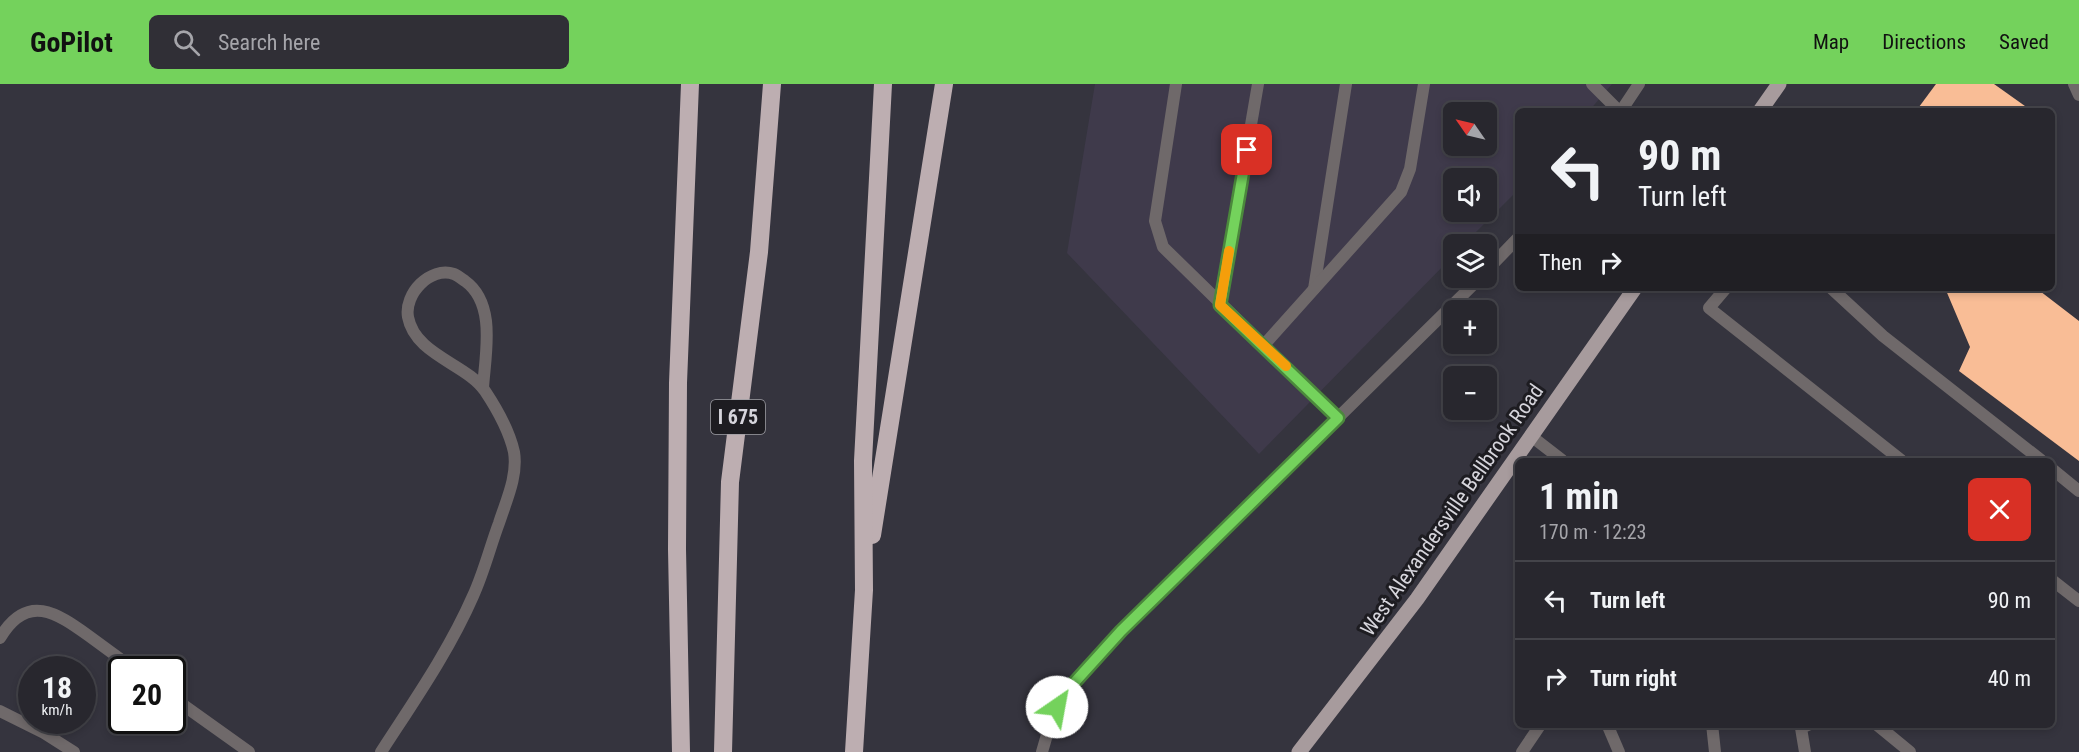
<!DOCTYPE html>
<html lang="en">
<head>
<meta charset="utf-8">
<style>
  :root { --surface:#28272e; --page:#302f36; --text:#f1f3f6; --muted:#a5a5aa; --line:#44444a; --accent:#74d25c }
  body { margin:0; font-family:"Roboto Condensed",sans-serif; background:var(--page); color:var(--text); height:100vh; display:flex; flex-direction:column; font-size:22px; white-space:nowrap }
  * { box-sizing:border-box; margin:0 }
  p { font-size:20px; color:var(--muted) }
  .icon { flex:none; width:33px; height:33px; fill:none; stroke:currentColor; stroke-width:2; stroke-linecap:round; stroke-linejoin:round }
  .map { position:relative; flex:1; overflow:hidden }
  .side { position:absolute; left:1515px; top:374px; width:540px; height:270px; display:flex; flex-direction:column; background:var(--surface); border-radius:9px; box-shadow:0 3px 9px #0003,0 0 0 2px var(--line) }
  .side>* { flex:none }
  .guide { position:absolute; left:1515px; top:24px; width:540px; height:183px; border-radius:9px; box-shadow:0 3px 9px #0003,0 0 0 2px var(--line); background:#28272e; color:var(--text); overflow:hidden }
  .needle { width:39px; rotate:304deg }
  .controls { position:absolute; left:1443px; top:18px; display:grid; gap:12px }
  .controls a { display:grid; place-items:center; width:54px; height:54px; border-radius:9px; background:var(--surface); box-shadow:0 3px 9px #0003,0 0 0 2px var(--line); font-size:30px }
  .speed { position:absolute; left:18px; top:572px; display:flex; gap:12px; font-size:30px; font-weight:700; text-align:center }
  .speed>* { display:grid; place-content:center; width:78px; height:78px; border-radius:50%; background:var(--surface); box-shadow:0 3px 9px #0003,0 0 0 2px var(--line); line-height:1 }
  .speed small { font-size:15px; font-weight:400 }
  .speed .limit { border:3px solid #111; border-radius:9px; background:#fff; color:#111 }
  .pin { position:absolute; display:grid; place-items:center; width:51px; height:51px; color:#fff; margin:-26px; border-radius:12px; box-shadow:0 3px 9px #0006 }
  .me { position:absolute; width:66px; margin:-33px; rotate:33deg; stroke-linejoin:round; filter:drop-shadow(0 0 4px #0008) }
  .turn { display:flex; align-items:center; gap:21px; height:126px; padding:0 24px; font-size:27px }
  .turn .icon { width:78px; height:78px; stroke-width:2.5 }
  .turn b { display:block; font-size:42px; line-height:51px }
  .then { display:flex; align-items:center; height:57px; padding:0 24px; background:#0003; gap:12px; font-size:22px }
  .round { display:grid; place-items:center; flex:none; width:63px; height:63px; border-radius:9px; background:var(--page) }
  .summary { display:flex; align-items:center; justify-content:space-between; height:102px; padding:0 24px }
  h1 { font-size:36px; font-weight:700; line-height:45px }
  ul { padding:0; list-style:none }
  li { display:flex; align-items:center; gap:18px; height:78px; padding:0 24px; border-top:2px solid var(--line) }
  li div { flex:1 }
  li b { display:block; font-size:22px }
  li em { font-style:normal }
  header { display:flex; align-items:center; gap:36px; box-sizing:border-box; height:84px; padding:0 30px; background:var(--accent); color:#111 }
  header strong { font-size:28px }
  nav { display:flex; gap:33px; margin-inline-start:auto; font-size:21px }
  .search { width:420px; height:54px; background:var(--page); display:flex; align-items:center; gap:15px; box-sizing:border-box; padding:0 21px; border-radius:9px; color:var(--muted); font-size:22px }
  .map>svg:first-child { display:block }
  .commercial { fill:#3f3a4b; fill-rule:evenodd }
  .building { fill:#f9bd96 }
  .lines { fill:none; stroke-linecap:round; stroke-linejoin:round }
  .lane { stroke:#6f696a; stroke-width:12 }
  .street { stroke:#6f696a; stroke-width:12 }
  .primary { stroke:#a79b9d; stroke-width:15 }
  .highway { stroke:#bdaeb1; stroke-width:18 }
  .route-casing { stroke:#4b883c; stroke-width:15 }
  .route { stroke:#74d25c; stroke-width:10 }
  .slow { stroke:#f59e0b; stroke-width:10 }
  .labels { text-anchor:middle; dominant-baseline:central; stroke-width:6; stroke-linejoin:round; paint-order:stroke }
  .shield { fill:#1d1c21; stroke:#9e9ea4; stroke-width:1.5 }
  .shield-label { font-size:20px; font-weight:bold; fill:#d6d5dc }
  .street-label { font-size:21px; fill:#d6d5dc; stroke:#1d1c21 }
</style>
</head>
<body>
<header>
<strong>GoPilot</strong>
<div class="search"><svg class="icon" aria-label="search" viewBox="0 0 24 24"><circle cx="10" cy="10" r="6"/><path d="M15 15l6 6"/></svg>Search here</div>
<nav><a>Map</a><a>Directions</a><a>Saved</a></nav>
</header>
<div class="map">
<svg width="2079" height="668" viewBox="0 0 2079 668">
  <rect width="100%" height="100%" fill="#35343e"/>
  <!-- commercial -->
  <path class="commercial" d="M1095 0H1612L1589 27H1518V106L1464 160H1454L1453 172 1259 370 1067 169ZM1454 28H1486V62H1454ZM1454 94H1486V128H1454Z"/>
  <!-- building -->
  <g class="building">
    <path d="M1936 0H1994L2032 27H1916Z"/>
    <path d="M1945 204H2036L2079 237V377L1959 287 1970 263Z"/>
  </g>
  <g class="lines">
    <!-- lane -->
    <g class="lane">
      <path d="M1176 0 1155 137 1163 163 1338 334"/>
      <path d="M1592 0 1619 27"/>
      <path d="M2074 0 2079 11"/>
      <path d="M1621 27 1639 0"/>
      <path d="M1486 187 1518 154"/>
      <path d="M1726 204 1709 224 1901 376"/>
      <path d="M1831 204 1883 252 2041 376"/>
      <path d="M1314 205 1346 0"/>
      <path d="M1220 221 1258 0"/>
      <path d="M1264 261 1401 108 1410 85 1424 0"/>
      <path d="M2052 385 2079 407"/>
      <path d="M2052 496 2079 517"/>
      <path d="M0 554C27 508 57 529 89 552 104 563 119 574 134 585"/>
      <path d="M172 613 249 668"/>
      <path d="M1607 640 1619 668"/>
      <path d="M1876 640 1910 668"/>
      <path d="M381 668C414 617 449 567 473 512 484 488 490 463 499 439 506 417 518 392 514 368 509 346 497 325 485 307 467 280 415 271 408 233 404 210 430 182 454 190 457 191 462 195 465 197 497 220 485 271 483 304"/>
      <path d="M1042 668 1051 637 1064 610 1121 547 1480 194"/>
      <path d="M1522 668 1541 640"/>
      <path d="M1805 668 1801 644 1810 640"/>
    </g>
    <!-- street -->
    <g class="street">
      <path d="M1531 352 1562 376"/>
      <path d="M0 627 44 649 74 668"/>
      <path d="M1712 640 1715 668"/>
    </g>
    <!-- primary -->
    <g class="primary">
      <path d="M1760 27 1779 0"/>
      <path d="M1299 668 1417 515 1635 204"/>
    </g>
    <!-- highway -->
    <g class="highway">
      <path d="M872 451 944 0"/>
      <path d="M681 668 677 465 678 299 690 0"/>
      <path d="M723 668 730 398 759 168 772 0"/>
      <path d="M854 668 864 506 863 377 883 0"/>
    </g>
  </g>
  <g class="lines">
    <!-- route casing -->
    <g class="route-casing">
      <path id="route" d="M1057 623 1064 610 1121 547 1338 334 1220 221 1247 66"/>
    </g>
    <!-- route -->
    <use href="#route" class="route"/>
    <!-- slow -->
    <path class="slow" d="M1229 167 1220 221 1286 282"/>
  </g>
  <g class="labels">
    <!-- shield labels -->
    <rect class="shield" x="711" y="316" width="54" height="34" rx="4.5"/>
    <g class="shield-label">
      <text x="738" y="333">I 675</text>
    </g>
    <!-- street labels -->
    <g class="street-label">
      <text transform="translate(1452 426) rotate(-55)">West Alexandersville Bellbrook Road</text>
    </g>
  </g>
</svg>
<div class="controls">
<a><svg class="needle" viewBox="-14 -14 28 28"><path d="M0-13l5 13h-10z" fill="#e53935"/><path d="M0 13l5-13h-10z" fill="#a5a5aa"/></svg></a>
<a><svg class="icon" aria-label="sound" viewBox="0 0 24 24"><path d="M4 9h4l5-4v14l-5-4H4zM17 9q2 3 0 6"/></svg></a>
<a><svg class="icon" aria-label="layers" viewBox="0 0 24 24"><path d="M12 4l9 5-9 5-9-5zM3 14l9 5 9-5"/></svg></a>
<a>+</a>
<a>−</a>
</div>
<div class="speed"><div>18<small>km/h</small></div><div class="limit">20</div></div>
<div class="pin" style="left:1247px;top:66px;background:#d93025"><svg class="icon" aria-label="arrive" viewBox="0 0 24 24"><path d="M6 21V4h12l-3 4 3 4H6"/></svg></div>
<svg class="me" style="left:1057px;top:623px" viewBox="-20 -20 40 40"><circle r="19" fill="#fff"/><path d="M0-13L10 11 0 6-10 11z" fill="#74d25c"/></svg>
<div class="guide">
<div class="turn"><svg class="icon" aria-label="left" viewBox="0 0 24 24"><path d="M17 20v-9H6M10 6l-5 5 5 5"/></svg><div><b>90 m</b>Turn left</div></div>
<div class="then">Then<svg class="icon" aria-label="right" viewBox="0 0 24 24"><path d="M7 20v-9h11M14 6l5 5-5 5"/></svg></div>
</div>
<section class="side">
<div class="summary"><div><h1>1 min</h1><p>170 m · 12:23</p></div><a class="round" style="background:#d93025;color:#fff"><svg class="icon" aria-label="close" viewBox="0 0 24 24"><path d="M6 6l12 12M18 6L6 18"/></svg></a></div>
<ul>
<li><svg class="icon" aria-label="left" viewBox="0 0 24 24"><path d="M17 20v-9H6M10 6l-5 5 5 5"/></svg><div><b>Turn left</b></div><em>90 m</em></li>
<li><svg class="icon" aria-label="right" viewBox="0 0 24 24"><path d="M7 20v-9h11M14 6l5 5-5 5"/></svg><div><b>Turn right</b></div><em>40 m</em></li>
</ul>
</section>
</div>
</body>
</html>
